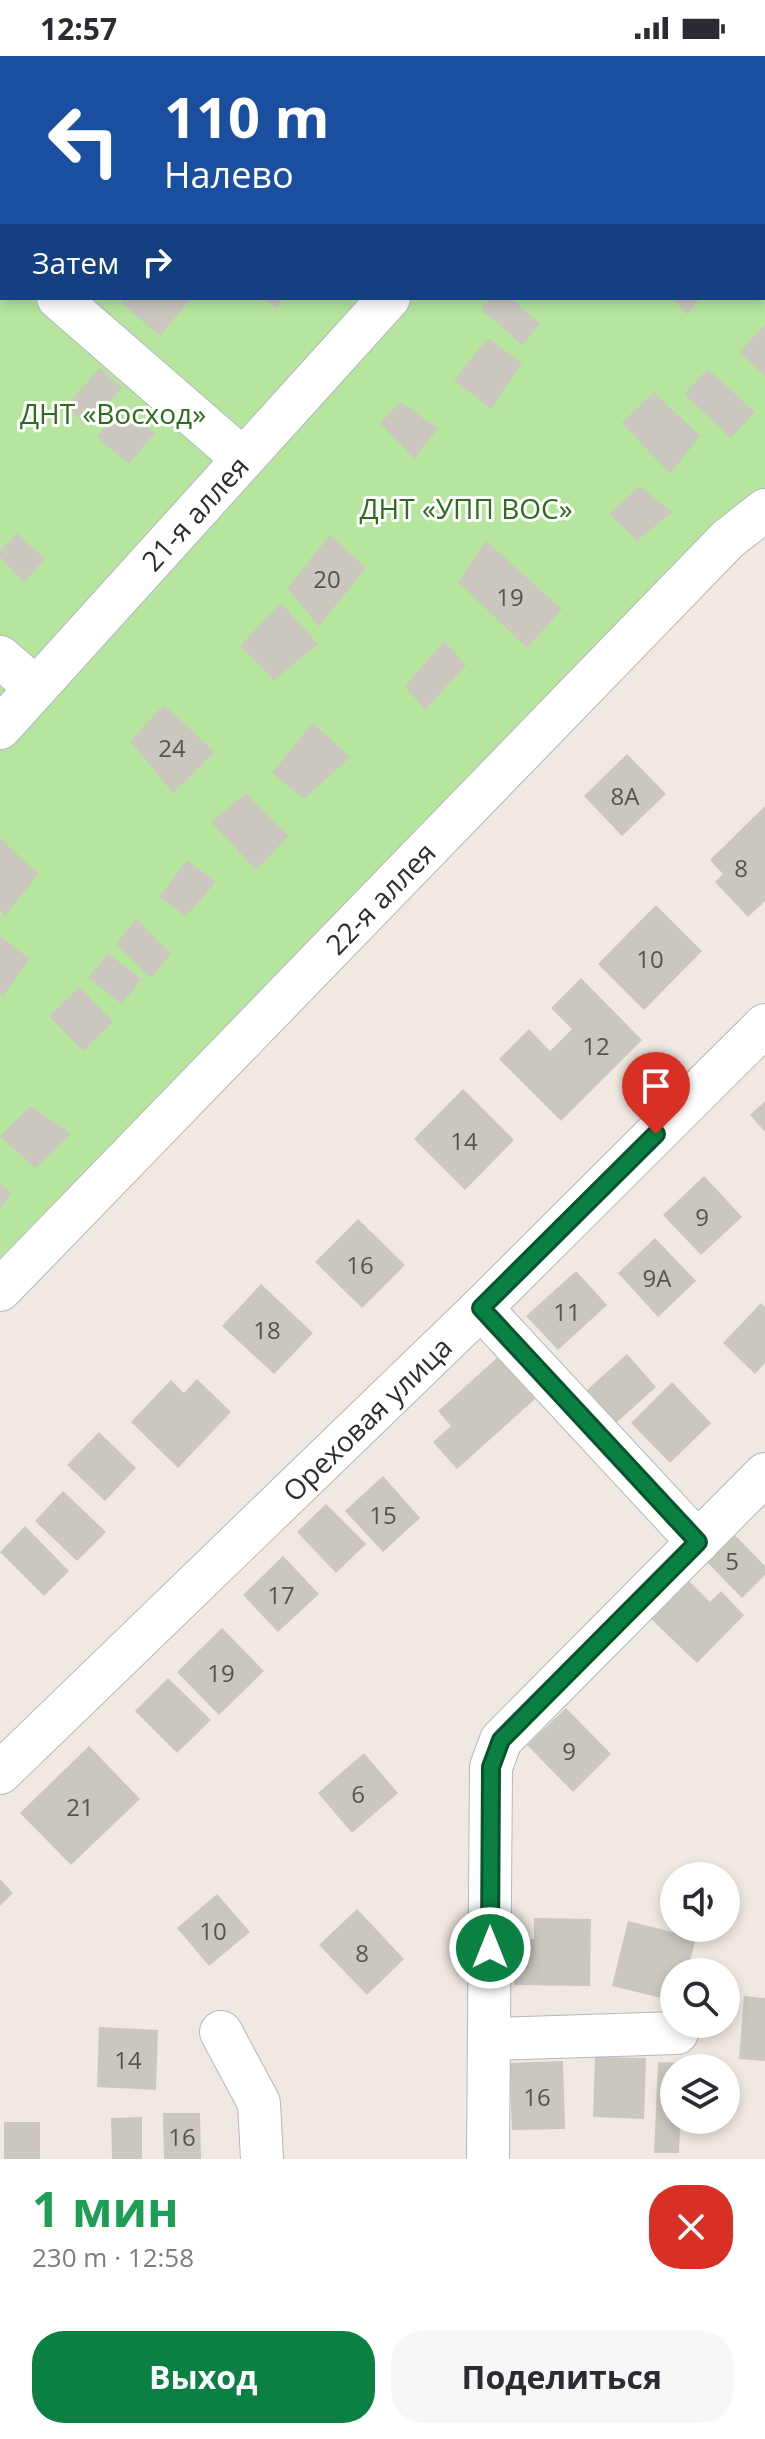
<!DOCTYPE html>
<html lang="ru">
<head>
<meta charset="utf-8">
<style>
  :root { --surface:#fff; --page:#f7f7f7; --text:#2b2b33; --muted:#7c7c81; --accent:#0b8043 }
  body { margin:0; font-family:"Open Sans",sans-serif; background:var(--page); color:var(--text); height:100vh; display:flex; flex-direction:column; font-size:30px; white-space:nowrap }
  * { box-sizing:border-box; margin:0 }
  p { font-size:26px; color:var(--muted) }
  .icon { flex:none; width:44px; height:44px; fill:none; stroke:currentColor; stroke-width:2; stroke-linecap:round; stroke-linejoin:round }
  .map { position:relative; height:2103px; overflow:hidden }
  .details { display:flex; flex-direction:column; background:var(--surface); flex:1 }
  .details>* { flex:none }
  .hud { position:absolute; left:0px; top:0px; width:766px; height:244px; box-shadow:0 4px 12px #0003; background:#1a4fa0; color:#fff; overflow:hidden }
  .fabs { position:absolute; left:660px; top:1806px; display:grid; gap:16px }
  .fabs a { display:grid; place-items:center; width:80px; height:80px; border-radius:50%; background:var(--surface); box-shadow:0 4px 12px #0003; font-size:40px }
  .pin { position:absolute; display:grid; place-items:center; width:68px; height:68px; color:#fff; margin:-82px -34px; border-radius:50% 50% 50% 0; rotate:-45deg; box-shadow:0 0 8px #0007 }
  .pin .icon { rotate:45deg }
  .me { position:absolute; width:88px; margin:-44px; rotate:0deg; stroke-linejoin:round; filter:drop-shadow(0 0 6px #0008) }
  .turn { display:flex; align-items:center; gap:28px; height:168px; padding:0 32px; font-size:36px }
  .turn .icon { width:104px; height:104px; stroke-width:2.5 }
  .turn b { display:block; font-size:56px; line-height:68px }
  .then { display:flex; align-items:center; height:76px; padding:0 32px; background:#0003; gap:16px; font-size:30px }
  .round { display:grid; place-items:center; flex:none; width:84px; height:84px; border-radius:32px; background:var(--page) }
  .headline { display:flex; align-items:center; justify-content:space-between; height:136px; padding:0 32px }
  h1 { font-size:48px; font-weight:700; line-height:60px; color:#1e9e55 }
  .action { display:flex; gap:16px; margin-top:auto; padding:16px 32px }
  .action a { flex:1; height:92px; border-radius:32px; background:var(--accent); color:#fff; font-size:32px; font-weight:700; line-height:92px; text-align:center }
  .action a+a { background:var(--page); color:var(--text) }
  .status { display:flex; justify-content:space-between; align-items:center; height:56px; padding:0 40px; background:var(--surface); direction:ltr }
  .status svg { height:22px; fill:currentColor }
  .map>svg:first-child { display:block }
  .green { fill:#b6e59e; fill-rule:evenodd }
  .building { fill:#cbc7bf }
  .lines { fill:none; stroke-linecap:round; stroke-linejoin:round }
  .minor-casing { stroke:#b4b7c1; stroke-width:44 }
  .minor { stroke:#fff; stroke-width:42 }
  .route-casing { stroke:#07532c; stroke-width:20 }
  .route { stroke:#0b8043; stroke-width:14 }
  .labels { text-anchor:middle; dominant-baseline:central; stroke-width:6; stroke-linejoin:round; paint-order:stroke }
  .number-label { font-size:24px; fill:#555452 }
  .park-label { font-size:28px; fill:#2c6e1b; stroke:#fff }
  .street-label { font-size:28px; fill:#2e2e2e; stroke:#fff }
</style>
</head>
<body>
<div class="status"><b>12:57</b><svg viewBox="0 0 49 12"><path d="M0 12V9h3v3zM5 12V6h3v6zM10 12V3h3v9zM15 12V0h3v12zM26 1h20v11H26zM47 4h2v5h-2z"/></svg></div>
<div class="map">
<svg width="765" height="2103" viewBox="0 0 765 2103">
  <rect width="100%" height="100%" fill="#efe9e1"/>
  <!-- green -->
  <path class="green" d="M0 0H765V454L0 1234ZM2 2H764V242H2Z"/>
  <!-- building -->
  <g class="building">
    <path d="M125 242H191L160 280 121 247Z"/>
    <path d="M263 242H284L276 253Z"/>
    <path d="M491 242H511L540 268 522 289 481 253Z"/>
    <path d="M672 242H701L687 258Z"/>
    <path d="M765 269V321L739 296Z"/>
    <path d="M488 282 522 307 491 353 454 324Z"/>
    <path d="M100 312 122 332 88 370 66 350Z"/>
    <path d="M708 313 755 356 731 382 684 338Z"/>
    <path d="M654 336 700 380 670 418 622 367Z"/>
    <path d="M400 346 438 372 414 403 380 367Z"/>
    <path d="M122 349 155 377 129 408 97 381Z"/>
    <path d="M640 430 672 456 637 485 609 458Z"/>
    <path d="M17 477 45 503 24 527 0 501V495Z"/>
    <path d="M330 479 366 512 319 570 287 532Z"/>
    <path d="M486 485 562 553 527 592 458 526Z"/>
    <path d="M281 547 318 588 274 624 240 590Z"/>
    <path d="M444 585 466 609 425 654 405 630Z"/>
    <path d="M164 649 215 696 173 737 130 685Z"/>
    <path d="M313 667 350 701 304 743 272 717Z"/>
    <path d="M627 698 666 738 622 780 584 740Z"/>
    <path d="M246 737 289 780 256 814 211 766Z"/>
    <path d="M765 750V845L748 861 715 826 723 818 710 804Z"/>
    <path d="M0 782 38 818 5 860 0 854Z"/>
    <path d="M187 804 216 826 186 860 159 841Z"/>
    <path d="M656 849 702 895 644 954 598 908Z"/>
    <path d="M136 862 171 898 151 922 116 888Z"/>
    <path d="M0 880 30 903 3 940 0 937Z"/>
    <path d="M108 897 141 923 122 948 88 922Z"/>
    <path d="M581 922 642 984 561 1065 499 1003 529 973 550 995 572 973 551 952Z"/>
    <path d="M79 931 113 966 83 995 49 960Z"/>
    <path d="M463 1033 514 1084 465 1134 414 1083Z"/>
    <path d="M765 1045V1076L750 1059Z"/>
    <path d="M31 1050 71 1078 35 1112 0 1080Z"/>
    <path d="M704 1120 742 1161 701 1199 663 1159Z"/>
    <path d="M0 1127 11 1137 0 1153Z"/>
    <path d="M358 1163 405 1209 362 1252 315 1206Z"/>
    <path d="M655 1182 696 1225 658 1261 618 1217Z"/>
    <path d="M576 1215 607 1249 558 1294 526 1260Z"/>
    <path d="M261 1228 313 1277 274 1318 222 1270Z"/>
    <path d="M761 1247 765 1251V1307L755 1318 723 1287Z"/>
    <path d="M627 1298 656 1331 616 1367 587 1334Z"/>
    <path d="M498 1301 535 1343 457 1413 433 1386 451 1370 438 1355Z"/>
    <path d="M197 1323 231 1356 178 1412 131 1366 171 1324 184 1337Z"/>
    <path d="M672 1326 711 1367 670 1407 631 1367Z"/>
    <path d="M99 1376 136 1412 105 1445 67 1409Z"/>
    <path d="M383 1420 420 1462 383 1496 345 1455Z"/>
    <path d="M63 1435 106 1476 77 1505 35 1465Z"/>
    <path d="M326 1448 366 1488 336 1517 297 1476Z"/>
    <path d="M25 1470 69 1515 44 1540 0 1496Z"/>
    <path d="M726 1470 765 1510V1519L742 1542 699 1498Z"/>
    <path d="M283 1500 319 1538 278 1576 243 1539Z"/>
    <path d="M687 1523 710 1546 721 1535 744 1559 697 1607 649 1561Z"/>
    <path d="M222 1572 264 1615 219 1659 177 1616Z"/>
    <path d="M168 1622 211 1664 177 1697 135 1655Z"/>
    <path d="M566 1652 611 1698 573 1736 527 1689Z"/>
    <path d="M89 1690 140 1743 71 1809 20 1757Z"/>
    <path d="M364 1697 398 1737 352 1777 318 1737Z"/>
    <path d="M0 1823 13 1837 0 1850Z"/>
    <path d="M217 1838 250 1876 209 1910 177 1872Z"/>
    <path d="M357 1853 404 1903 367 1939 319 1889Z"/>
    <path d="M534 1862 591 1863 590 1930 514 1929V1883H534Z"/>
    <path d="M628 1865 696 1882 687 1916H674V1945L612 1930Z"/>
    <path d="M744 1940 765 1942V2005L739 2003Z"/>
    <path d="M99 1971 158 1974 156 2034 97 2031Z"/>
    <path d="M595 2001 646 2002 644 2063 593 2061Z"/>
    <path d="M563 2005 565 2073 512 2074 509 2007Z"/>
    <path d="M658 2006 715 2008 714 2012H674V2064H713L712 2072 680 2071 679 2097H654Z"/>
    <path d="M163 2057H200L201 2103H164Z"/>
    <path d="M142 2061V2103H112L111 2062Z"/>
    <rect x="4" y="2066" width="36" height="37"/>
  </g>
  <g class="lines">
    <!-- minor casing -->
    <g class="minor-casing">
      <g id="minor">
        <path d="M244 0 246 2"/>
        <path d="M606 2 608 0"/>
        <path d="M0 18 2 16"/>
        <path d="M0 191 2 193"/>
        <path d="M58 242 243 403"/>
        <path d="M0 601 36 632"/>
        <path id="s1" d="M0 672 389 242"/>
        <path id="s2" d="M0 1234 728 483 765 454"/>
        <path d="M481 1252 698 1486"/>
        <path id="s3" d="M0 1717 481 1252 765 969"/>
        <path d="M221 1976 259 2047 262 2103"/>
        <path d="M489 1983 677 1977"/>
        <path d="M488 2103 491 1711 501 1684 765 1418"/>
      </g>
    </g>
    <!-- minor -->
    <use href="#minor" class="minor"/>
  </g>
  <g class="lines">
    <!-- route casing -->
    <g class="route-casing">
      <path id="route" d="M490 1892 491 1711 501 1684 698 1486 481 1252 656 1078"/>
    </g>
    <!-- route -->
    <use href="#route" class="route"/>
  </g>
  <g class="labels">
    <!-- number labels -->
    <g class="number-label">
      <text x="327" y="522">20</text>
      <text x="510" y="540">19</text>
      <text x="172" y="691">24</text>
      <text x="625" y="739">8А</text>
      <text x="741" y="811">8</text>
      <text x="650" y="902">10</text>
      <text x="596" y="989">12</text>
      <text x="464" y="1084">14</text>
      <text x="702" y="1160">9</text>
      <text x="360" y="1208">16</text>
      <text x="657" y="1221">9А</text>
      <text x="567" y="1255">11</text>
      <text x="267" y="1273">18</text>
      <text x="383" y="1458">15</text>
      <text x="732" y="1504">5</text>
      <text x="281" y="1538">17</text>
      <text x="221" y="1616">19</text>
      <text x="569" y="1694">9</text>
      <text x="358" y="1737">6</text>
      <text x="80" y="1750">21</text>
      <text x="213" y="1874">10</text>
      <text x="362" y="1896">8</text>
      <text x="128" y="2003">14</text>
      <text x="537" y="2040">16</text>
      <text x="182" y="2080">16</text>
    </g>
    <!-- park labels -->
    <g class="park-label">
      <text x="113" y="357">ДНТ «Восход»</text>
      <text x="466" y="452">ДНТ «УПП ВОС»</text>
    </g>
    <!-- street labels -->
    <g class="street-label">
      <text stroke="none"><textPath href="#s1" startOffset="290">21-я аллея</textPath></text>
      <text stroke="none"><textPath href="#s2" startOffset="546">22-я аллея</textPath></text>
      <text stroke="none"><textPath href="#s3" startOffset="510">Ореховая улица</textPath></text>
    </g>
  </g>
</svg>
<div class="fabs">
<a><svg class="icon" aria-label="sound" viewBox="0 0 24 24"><path d="M4 9h4l5-4v14l-5-4H4zM17 9q2 3 0 6"/></svg></a>
<a><svg class="icon" aria-label="search" viewBox="0 0 24 24"><circle cx="10" cy="10" r="6"/><path d="M15 15l6 6"/></svg></a>
<a><svg class="icon" aria-label="layers" viewBox="0 0 24 24"><path d="M12 4l9 5-9 5-9-5zM3 14l9 5 9-5"/></svg></a>
</div>
<div class="pin" style="left:656px;top:1078px;background:#d93025"><svg class="icon" aria-label="arrive" viewBox="0 0 24 24"><path d="M6 21V4h12l-3 4 3 4H6"/></svg></div>
<svg class="me" style="left:490px;top:1892px" viewBox="-20 -20 40 40"><circle r="17" fill="#0b8043" stroke="#fff" stroke-width="3"/><path d="M0-11L8 9 0 5-8 9z" fill="#fff"/></svg>
<div class="hud">
<div class="turn"><svg class="icon" aria-label="left" viewBox="0 0 24 24"><path d="M17 20v-9H6M10 6l-5 5 5 5"/></svg><div><b>110 m</b>Налево</div></div>
<div class="then">Затем<svg class="icon" aria-label="right" viewBox="0 0 24 24"><path d="M7 20v-9h11M14 6l5 5-5 5"/></svg></div>
</div>
</div>
<section class="details">
<div class="headline"><div><h1>1 мин</h1><p>230 m · 12:58</p></div><a class="round" style="background:#d93025;color:#fff"><svg class="icon" aria-label="close" viewBox="0 0 24 24"><path d="M6 6l12 12M18 6L6 18"/></svg></a></div>
<div class="action"><a>Выход</a><a>Поделиться</a></div>
</section>
</body>
</html>
